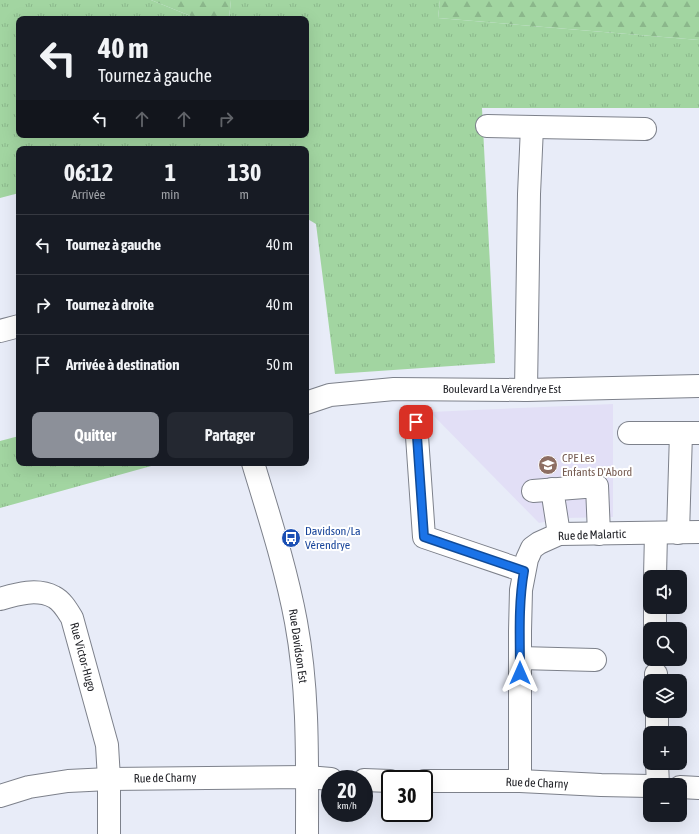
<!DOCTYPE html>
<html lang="fr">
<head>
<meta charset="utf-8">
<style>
  :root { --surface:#171b24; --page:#242831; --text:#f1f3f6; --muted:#9ea1a6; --line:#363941; --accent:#8c9099 }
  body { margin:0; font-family:"Asap Condensed",sans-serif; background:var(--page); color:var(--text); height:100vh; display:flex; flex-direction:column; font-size:15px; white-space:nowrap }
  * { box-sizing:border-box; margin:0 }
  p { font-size:13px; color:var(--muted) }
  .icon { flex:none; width:22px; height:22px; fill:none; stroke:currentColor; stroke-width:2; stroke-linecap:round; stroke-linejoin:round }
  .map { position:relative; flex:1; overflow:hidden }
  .details { position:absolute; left:16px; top:146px; width:293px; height:320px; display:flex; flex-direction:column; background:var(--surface); border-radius:8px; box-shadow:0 4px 16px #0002 }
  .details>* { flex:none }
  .top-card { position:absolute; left:16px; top:16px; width:293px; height:122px; border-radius:8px; box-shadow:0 4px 16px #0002; background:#171b24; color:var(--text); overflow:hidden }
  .tools { position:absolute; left:643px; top:570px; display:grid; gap:8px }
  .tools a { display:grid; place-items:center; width:44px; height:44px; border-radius:8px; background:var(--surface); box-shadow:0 4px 16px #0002; font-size:20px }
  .speed { position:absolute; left:321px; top:770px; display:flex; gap:8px; font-size:20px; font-weight:700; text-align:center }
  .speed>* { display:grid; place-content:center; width:52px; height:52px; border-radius:50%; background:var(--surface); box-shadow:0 4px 16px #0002; line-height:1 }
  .speed small { font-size:10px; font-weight:400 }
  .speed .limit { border:2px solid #111; border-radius:6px; background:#fff; color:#111 }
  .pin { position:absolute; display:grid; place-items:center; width:34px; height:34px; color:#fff; margin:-17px; border-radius:8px; box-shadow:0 2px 6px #0006 }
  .me { position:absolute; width:44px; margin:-22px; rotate:0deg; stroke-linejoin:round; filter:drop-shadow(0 0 3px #0008) }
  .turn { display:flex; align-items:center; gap:14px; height:84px; padding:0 16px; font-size:18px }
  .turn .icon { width:52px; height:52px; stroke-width:2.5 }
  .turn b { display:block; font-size:28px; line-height:34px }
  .lanes { display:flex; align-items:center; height:38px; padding:0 16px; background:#0003; justify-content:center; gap:20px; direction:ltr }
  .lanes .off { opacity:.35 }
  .eta { display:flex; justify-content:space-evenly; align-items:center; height:68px; text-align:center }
  .eta b { font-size:24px; font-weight:700; line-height:28px }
  .cta { display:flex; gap:8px; margin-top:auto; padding:8px 16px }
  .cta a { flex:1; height:46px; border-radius:8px; background:var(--accent); color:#fff; font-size:16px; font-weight:700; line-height:46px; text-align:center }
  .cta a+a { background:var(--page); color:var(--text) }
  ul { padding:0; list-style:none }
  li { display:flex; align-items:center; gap:12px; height:60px; padding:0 16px; border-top:1px solid var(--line) }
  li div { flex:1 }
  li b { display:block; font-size:15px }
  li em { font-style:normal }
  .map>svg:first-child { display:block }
  .education { fill:#e2dff6 }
  .grass { fill:url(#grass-tufts) }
  .forest { fill:url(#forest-firs) }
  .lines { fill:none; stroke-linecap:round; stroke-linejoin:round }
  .minor-casing { stroke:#7d818b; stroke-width:24 }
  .minor { stroke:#fff; stroke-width:22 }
  .route-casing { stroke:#114b97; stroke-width:10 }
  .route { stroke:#1a73e8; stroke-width:7 }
  .labels { text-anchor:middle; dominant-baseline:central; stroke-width:4; stroke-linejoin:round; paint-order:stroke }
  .street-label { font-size:12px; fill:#24252a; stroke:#fff }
  .education-label { font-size:12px; fill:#785e54; stroke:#fff; text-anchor:start }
  .transit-label { font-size:12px; fill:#164399; stroke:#fff; text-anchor:start }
</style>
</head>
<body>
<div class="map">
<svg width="699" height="834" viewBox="0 0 699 834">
  <defs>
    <pattern id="grass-tufts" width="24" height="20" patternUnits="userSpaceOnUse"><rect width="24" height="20" fill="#a2d5a1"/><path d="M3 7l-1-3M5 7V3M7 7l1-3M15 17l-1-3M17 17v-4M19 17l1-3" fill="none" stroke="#8bb78b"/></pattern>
    <pattern id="forest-firs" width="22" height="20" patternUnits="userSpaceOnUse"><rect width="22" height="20" fill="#a2d5a1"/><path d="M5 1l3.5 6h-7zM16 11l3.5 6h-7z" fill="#8bb78b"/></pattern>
  </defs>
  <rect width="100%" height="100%" fill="#e8ecf8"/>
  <!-- education -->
  <path class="education" d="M613 404V517L565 518 539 523 430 412Z"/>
  <!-- grass -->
  <g class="grass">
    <path d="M0 0H151L198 19H19V135H306V19H229L231 0H440L438 18 699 40V108H482L495 363 335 374 316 224 306 218V149H183L179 147 172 149H19V193L0 198Z"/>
    <path d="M19 436V463H162L0 508V441Z"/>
  </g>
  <!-- forest -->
  <g class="forest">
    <path d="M151 0H231L229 19H198Z"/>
    <path d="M440 0H699V40L438 18Z"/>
  </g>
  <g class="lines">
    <!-- minor casing -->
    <g class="minor-casing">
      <g id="minor">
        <path d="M487 126 645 129"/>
        <path d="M0 331 19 326"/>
        <path d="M526 390 529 194 532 127"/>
        <path d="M306 403 330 395 394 389 526 390 699 386"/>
        <path d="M416 422 424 537 524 571"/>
        <path d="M629 433H699"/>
        <path d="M253 463C269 516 286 568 296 622 309 692 307 763 307 834"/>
        <path d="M552 489 559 534"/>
        <path d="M533 491 597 486 599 534"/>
        <path d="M678 533 681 433"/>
        <path d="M655 577 656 533"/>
        <path d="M0 599C17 594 37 588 54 597 62 601 67 610 72 618L107 745 109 779V834"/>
        <path d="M655 629V607"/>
        <path d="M520 658 595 660"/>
        <path d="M656 674V681"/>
        <path d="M657 711V733"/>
        <path d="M657 763 658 785"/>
        <path d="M364 780 390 781"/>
        <path d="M424 781H520L601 785 650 786"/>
        <path d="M520 781V631L521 590 527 559 532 548 539 543 559 534 699 532"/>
        <path d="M680 787 699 788"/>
        <path d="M0 796 29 787 68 781 109 779 307 777 331 779"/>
      </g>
    </g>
    <!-- minor -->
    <use href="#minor" class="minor"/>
  </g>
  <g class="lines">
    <!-- route casing -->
    <g class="route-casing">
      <path id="route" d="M416 422 424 537 524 571C518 605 520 639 520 673"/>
    </g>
    <!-- route -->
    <use href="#route" class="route"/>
  </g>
  <!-- icons -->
  <defs>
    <g id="school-disc" transform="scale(1)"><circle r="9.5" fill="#8d6e63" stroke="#fff"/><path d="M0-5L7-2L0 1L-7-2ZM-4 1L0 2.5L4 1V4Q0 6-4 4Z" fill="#fff"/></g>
    <g id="bus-disc" transform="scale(1)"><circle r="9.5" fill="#1a4fb4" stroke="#fff"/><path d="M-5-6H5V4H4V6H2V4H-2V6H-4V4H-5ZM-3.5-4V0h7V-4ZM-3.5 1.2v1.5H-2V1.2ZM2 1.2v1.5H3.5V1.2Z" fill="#fff"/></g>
  </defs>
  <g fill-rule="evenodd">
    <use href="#school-disc" x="548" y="465"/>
    <use href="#bus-disc" x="291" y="538"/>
  </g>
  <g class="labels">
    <!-- street labels -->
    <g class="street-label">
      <text x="502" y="389">Boulevard La Vérendrye Est</text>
      <text transform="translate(592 535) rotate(-2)">Rue de Malartic</text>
      <text transform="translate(298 646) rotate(82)">Rue Davidson Est</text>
      <text transform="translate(83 657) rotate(75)">Rue Victor-Hugo</text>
      <text transform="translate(165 778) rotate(-1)">Rue de Charny</text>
      <text transform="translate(537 783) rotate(2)">Rue de Charny</text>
    </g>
    <!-- education labels -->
    <g class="education-label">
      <text x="562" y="458">CPE Les<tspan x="562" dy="14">Enfants D'Abord</tspan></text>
    </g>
    <!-- transit labels -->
    <g class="transit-label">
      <text x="305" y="531">Davidson/La<tspan x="305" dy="14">Vérendrye</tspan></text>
    </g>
  </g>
</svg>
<div class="tools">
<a><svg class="icon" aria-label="sound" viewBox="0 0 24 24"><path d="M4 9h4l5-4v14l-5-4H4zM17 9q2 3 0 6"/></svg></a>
<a><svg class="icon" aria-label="search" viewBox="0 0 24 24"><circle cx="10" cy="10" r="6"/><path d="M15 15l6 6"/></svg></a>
<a><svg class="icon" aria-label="layers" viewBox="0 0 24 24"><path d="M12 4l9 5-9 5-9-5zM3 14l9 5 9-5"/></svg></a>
<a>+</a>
<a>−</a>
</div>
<div class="speed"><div>20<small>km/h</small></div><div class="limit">30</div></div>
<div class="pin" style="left:416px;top:422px;background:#d93025"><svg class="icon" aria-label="arrive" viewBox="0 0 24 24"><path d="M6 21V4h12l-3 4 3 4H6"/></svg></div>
<svg class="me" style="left:520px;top:673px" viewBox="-20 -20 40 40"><path d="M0-17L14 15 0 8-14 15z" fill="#1a73e8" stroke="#fff" stroke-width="4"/></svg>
<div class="top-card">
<div class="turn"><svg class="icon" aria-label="left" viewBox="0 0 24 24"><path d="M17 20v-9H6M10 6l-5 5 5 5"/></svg><div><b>40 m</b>Tournez à gauche</div></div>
<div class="lanes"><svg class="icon" aria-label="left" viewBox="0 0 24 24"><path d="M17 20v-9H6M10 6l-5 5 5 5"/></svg><svg class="icon off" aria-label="ahead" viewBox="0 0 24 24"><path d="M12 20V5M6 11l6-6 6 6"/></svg><svg class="icon off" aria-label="ahead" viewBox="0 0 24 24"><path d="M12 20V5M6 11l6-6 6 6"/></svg><svg class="icon off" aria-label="right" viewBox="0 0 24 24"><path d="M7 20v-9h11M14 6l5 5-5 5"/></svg></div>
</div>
<section class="details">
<div class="eta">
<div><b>06:12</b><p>Arrivée</p></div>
<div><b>1</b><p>min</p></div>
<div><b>130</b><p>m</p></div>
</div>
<ul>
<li><svg class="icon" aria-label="left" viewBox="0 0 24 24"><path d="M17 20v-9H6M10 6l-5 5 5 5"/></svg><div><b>Tournez à gauche</b></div><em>40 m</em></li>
<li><svg class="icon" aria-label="right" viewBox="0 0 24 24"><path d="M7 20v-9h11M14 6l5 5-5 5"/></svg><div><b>Tournez à droite</b></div><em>40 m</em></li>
<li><svg class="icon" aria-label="arrive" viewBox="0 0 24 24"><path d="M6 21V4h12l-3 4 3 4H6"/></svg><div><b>Arrivée à destination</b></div><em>50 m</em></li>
</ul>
<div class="cta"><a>Quitter</a><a>Partager</a></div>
</section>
</div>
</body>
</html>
